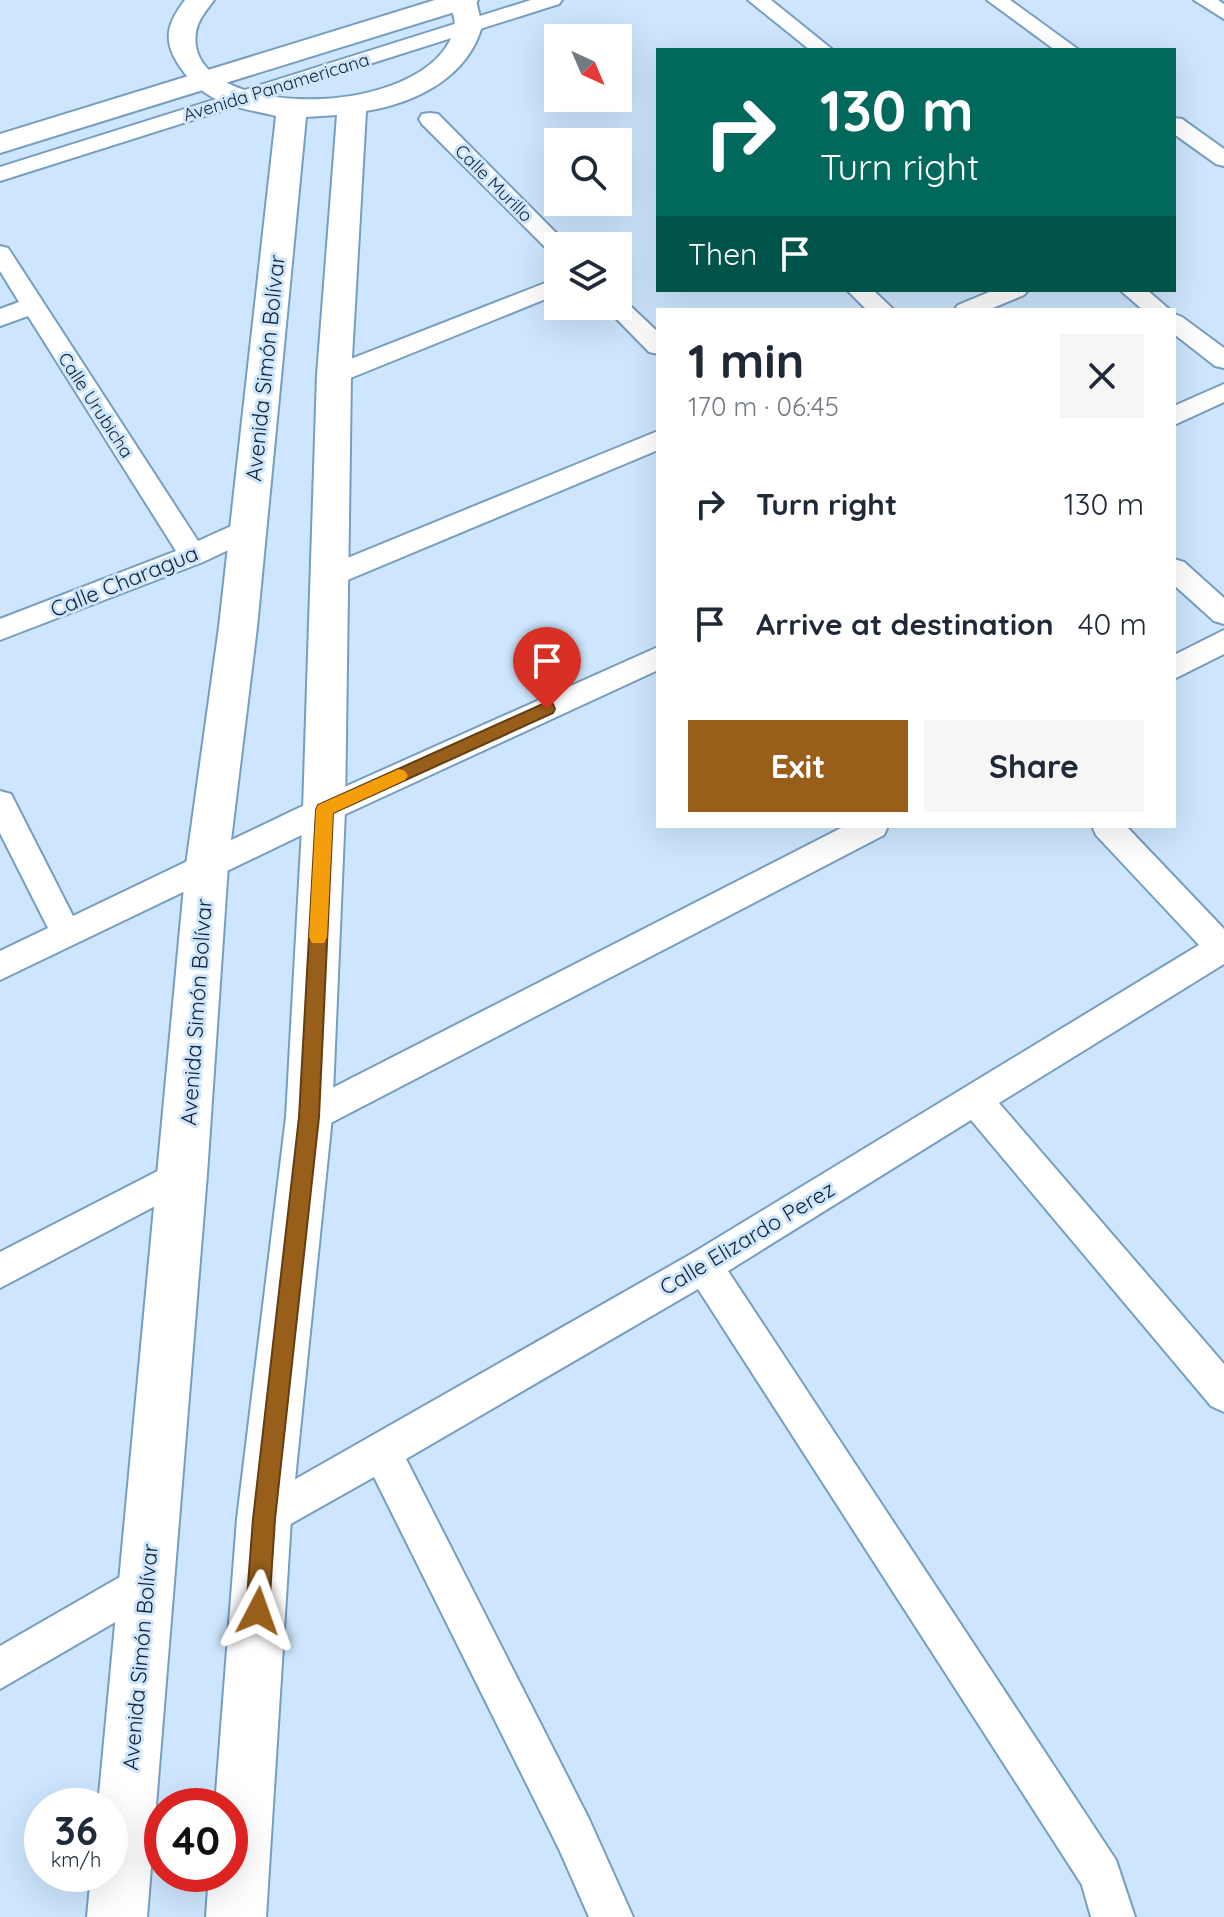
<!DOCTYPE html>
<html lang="en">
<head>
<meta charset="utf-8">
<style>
  :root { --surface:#fff; --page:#f6f6f7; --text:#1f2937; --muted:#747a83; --accent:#985f1b }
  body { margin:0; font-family:Quicksand,sans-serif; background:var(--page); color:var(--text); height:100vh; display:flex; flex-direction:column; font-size:30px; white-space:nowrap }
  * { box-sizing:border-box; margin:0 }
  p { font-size:26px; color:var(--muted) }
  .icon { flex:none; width:44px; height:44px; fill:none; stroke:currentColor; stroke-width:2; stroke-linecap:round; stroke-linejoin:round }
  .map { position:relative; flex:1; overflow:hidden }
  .side { position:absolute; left:656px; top:308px; width:520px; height:520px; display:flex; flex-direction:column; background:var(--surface); border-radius:0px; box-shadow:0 8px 32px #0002 }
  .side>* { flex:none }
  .banner { position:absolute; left:656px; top:48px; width:520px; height:244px; border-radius:0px; box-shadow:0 8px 32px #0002; background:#00695c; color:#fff; overflow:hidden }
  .needle { width:52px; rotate:136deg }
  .controls { position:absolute; left:544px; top:24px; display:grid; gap:16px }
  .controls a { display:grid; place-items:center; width:88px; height:88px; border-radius:0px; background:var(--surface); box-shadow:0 8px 32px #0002; font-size:40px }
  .speed { position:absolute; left:24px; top:1788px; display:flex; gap:16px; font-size:40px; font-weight:700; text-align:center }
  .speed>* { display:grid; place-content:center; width:104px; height:104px; border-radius:50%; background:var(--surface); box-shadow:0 8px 32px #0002; line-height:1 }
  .speed small { font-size:20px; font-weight:400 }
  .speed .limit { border:12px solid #d22; background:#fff; color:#111 }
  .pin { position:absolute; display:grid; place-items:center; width:68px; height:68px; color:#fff; margin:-82px -34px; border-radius:50% 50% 50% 0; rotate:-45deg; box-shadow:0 0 8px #0007 }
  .pin .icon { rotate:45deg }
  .me { position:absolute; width:88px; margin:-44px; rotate:4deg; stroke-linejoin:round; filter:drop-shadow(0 0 6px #0008) }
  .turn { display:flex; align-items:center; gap:28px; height:168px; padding:0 32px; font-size:36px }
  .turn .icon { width:104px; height:104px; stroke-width:2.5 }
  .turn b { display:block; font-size:56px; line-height:68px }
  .then { display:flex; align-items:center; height:76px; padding:0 32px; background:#0003; gap:16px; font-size:30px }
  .round { display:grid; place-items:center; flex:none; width:84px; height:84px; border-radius:0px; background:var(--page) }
  .head { display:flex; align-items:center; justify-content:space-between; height:136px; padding:0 32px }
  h1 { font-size:48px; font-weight:700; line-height:60px }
  .cta { display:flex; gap:16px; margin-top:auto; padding:16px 32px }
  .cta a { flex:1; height:92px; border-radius:0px; background:var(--accent); color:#fff; font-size:32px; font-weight:700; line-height:92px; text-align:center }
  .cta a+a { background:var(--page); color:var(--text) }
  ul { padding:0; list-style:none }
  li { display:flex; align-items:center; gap:24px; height:120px; padding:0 32px }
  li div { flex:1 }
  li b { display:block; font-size:30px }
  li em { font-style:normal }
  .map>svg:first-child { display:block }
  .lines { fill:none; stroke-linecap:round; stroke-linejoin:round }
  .street-casing { stroke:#769ec1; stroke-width:4 }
  .secondary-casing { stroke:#769ec1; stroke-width:4 }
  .highway-casing { stroke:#769ec1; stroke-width:4 }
  .street { fill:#fff; fill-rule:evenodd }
  .secondary { fill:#fff; fill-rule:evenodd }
  .highway { fill:#fff; fill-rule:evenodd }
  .route { fill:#985f1b; stroke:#633e12; stroke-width:2 }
  .slow { fill:#f59e0b }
  .labels { text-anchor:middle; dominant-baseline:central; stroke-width:6; stroke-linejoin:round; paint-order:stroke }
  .far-street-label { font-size:18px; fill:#132331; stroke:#cde6fd }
  .street-label { font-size:22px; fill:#132331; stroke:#cde6fd }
</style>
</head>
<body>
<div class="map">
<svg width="1224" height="1917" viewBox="0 0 1224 1917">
  <rect width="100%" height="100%" fill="#cde6fd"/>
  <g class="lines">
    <!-- street casing -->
    <g class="street-casing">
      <g id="street">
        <path d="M531 0H562L559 4 0 181V167Z"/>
        <path d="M748 0H771L833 50H810Z"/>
        <path d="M987 0H1010L1079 50H1055Z"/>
        <path d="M1194 0H1218L1224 4V19Z"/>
        <path d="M430 113 438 114 569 246H558V254L550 252 422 124 419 119 422 114Z"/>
        <path d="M1174 118 1182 119 1224 149V166L1216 164 1174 134Z"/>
        <path d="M0 246 8 248 198 541 238 523 247 520 256 523 260 530 256 537 203 562 0 640V619L176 551 28 316 0 326V309L19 302 0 271Z"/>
        <path d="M558 278V294L343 381H325L322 375 325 369Z"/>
        <path d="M847 290H873L894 310H867Z"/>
        <path d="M994 290H1028L1024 295 988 310H954L958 305Z"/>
        <path d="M1120 290H1147L1170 310H1143Z"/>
        <path d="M618 299 625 301 658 332V354L649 352 609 311 605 306H618Z"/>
        <path d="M1174 314 1182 317 1224 348V368L1215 366 1174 334Z"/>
        <path d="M1224 384V402L1174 425V406Z"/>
        <path d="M658 431V450L338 584 328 587 318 584 314 577 318 570Z"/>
        <path d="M1174 559 1184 562 1224 598V624L1214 621 1174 585Z"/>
        <path d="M1224 630V654L1174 679V655Z"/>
        <path d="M658 647V670L335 819 0 980V951L48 928 0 833V791L11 794 73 916 313 801Z"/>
        <path d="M845 826H888L884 835 321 1128 309 1132 297 1128 292 1117 297 1106Z"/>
        <path d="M1092 826H1126L1224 929V964L999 1103 1224 1364V1412L1211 1406 971 1120 728 1271 1116 1860 1135 1917H1091L1082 1885 698 1289 406 1459 589 1819 633 1917H589L559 1849 374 1477 264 1539 250 1533 244 1519 250 1505 691 1254 1199 945 1096 835Z"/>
        <path d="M183 1158 195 1163 200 1174 195 1185 0 1288V1252Z"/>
        <path d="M146 1562 160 1568 166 1582 160 1596 0 1689V1646Z"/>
      </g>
    </g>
    <!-- secondary casing -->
    <g class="secondary-casing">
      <path id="secondary" d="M185 0H214C207 10 198 19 196 32 182 122 428 122 454 30 457 20 451 9 448 0H476L482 26C468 77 416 103 366 111L351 375 345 810 332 1117 291 1519 266 1917H206L209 1874H230V1806H215L237 1519 286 1117 303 810 317 375 337 115 306 117 257 627 228 865 207 1174 147 1917H87L91 1874H110V1806H98L186 865 219 627 276 116C232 106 202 103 177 62 162 38 169 21 185 0Z"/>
    </g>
    <!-- highway casing -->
    <g class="highway-casing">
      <path id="highway" d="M435 0H478L474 6 0 153V134Z"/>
    </g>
    <!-- street -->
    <use href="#street" class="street"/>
    <!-- secondary -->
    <use href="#secondary" class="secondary"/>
    <!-- highway -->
    <use href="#highway" class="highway"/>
  </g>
  <!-- route -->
  <path class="route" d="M547 702 553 704 555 709 553 713 333 813 319 1117 275 1519 269 1611 266 1619 258 1622 250 1619 246 1611 253 1519 299 1117 316 810 318 805Z"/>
  <!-- slow -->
  <path class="slow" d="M399 769 405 771 408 776 405 780 333 813 327 937 324 943H312L309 937 316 810 318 805Z"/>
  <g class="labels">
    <!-- far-street labels -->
    <g class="far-street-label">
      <text transform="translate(276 87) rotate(-17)">Avenida Panamericana</text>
      <text transform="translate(494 183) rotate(45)">Calle Murillo</text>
      <text transform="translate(96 405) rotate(57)">Calle Urubicha</text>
    </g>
    <!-- street labels -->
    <g class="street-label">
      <text transform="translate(265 368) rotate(-84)">Avenida Simón Bolívar</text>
      <text transform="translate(124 581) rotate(-22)">Calle Charagua</text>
      <text transform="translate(196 1012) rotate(-86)">Avenida Simón Bolívar</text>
      <text transform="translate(747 1238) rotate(-31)">Calle Elizardo Perez</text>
      <text transform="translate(140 1657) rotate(-85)">Avenida Simón Bolívar</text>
    </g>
  </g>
</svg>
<div class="controls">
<a><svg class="needle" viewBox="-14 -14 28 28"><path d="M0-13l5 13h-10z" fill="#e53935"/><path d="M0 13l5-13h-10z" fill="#747a83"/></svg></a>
<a><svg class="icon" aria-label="search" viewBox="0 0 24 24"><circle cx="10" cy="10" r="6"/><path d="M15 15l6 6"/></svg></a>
<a><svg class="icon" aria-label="layers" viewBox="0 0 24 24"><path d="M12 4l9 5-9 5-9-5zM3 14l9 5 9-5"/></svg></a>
</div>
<div class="speed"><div>36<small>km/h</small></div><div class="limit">40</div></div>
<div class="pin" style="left:547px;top:709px;background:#d93025"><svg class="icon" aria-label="arrive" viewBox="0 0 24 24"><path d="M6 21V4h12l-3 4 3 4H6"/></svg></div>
<svg class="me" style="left:258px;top:1611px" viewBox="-20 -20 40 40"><path d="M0-17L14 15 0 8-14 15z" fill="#985f1b" stroke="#fff" stroke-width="4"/></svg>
<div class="banner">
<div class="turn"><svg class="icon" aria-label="right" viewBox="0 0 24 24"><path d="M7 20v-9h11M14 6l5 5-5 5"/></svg><div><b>130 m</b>Turn right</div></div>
<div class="then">Then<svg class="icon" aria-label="arrive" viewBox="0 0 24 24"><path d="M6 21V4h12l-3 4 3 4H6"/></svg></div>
</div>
<section class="side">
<div class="head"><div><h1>1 min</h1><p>170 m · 06:45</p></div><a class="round"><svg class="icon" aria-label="close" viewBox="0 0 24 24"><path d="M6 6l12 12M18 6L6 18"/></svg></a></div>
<ul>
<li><svg class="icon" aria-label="right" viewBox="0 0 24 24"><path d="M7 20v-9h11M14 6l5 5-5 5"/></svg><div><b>Turn right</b></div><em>130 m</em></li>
<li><svg class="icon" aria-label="arrive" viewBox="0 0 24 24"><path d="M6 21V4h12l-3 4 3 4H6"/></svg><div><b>Arrive at destination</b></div><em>40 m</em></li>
</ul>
<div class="cta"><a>Exit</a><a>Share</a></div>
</section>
</div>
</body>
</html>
